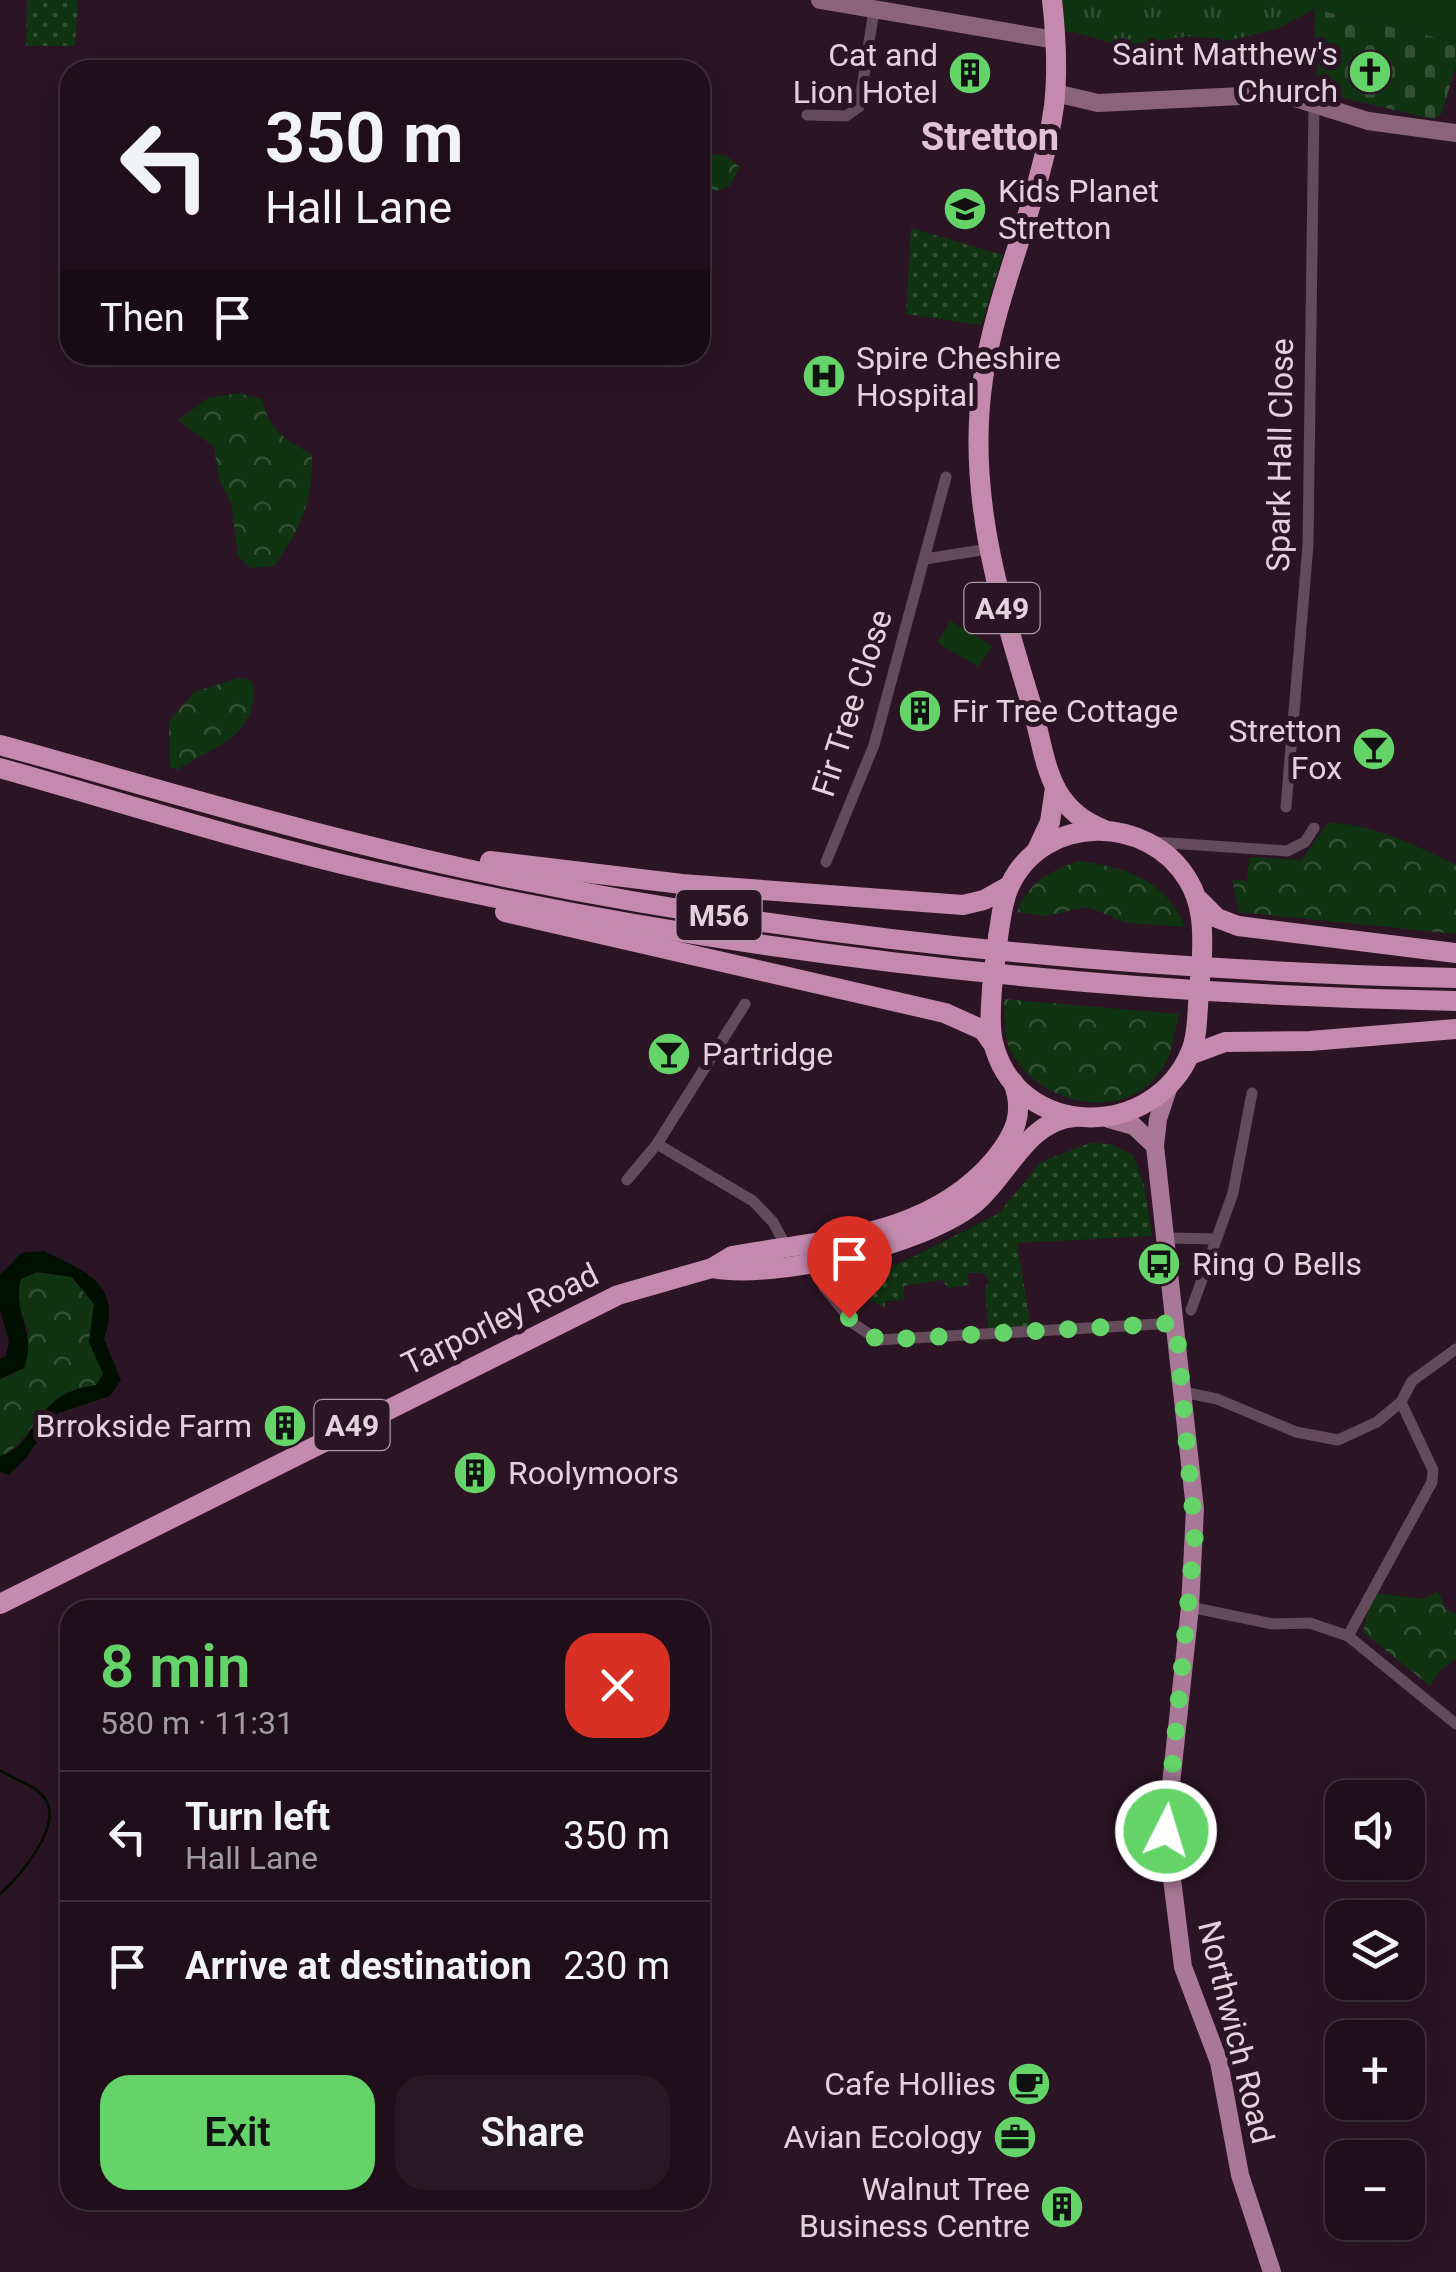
<!DOCTYPE html>
<html lang="en">
<head>
<meta charset="utf-8">
<style>
  :root { --surface:#200f1a; --page:#281823; --text:#f1f3f6; --muted:#a29ca2; --line:#3d2f39; --accent:#64d468 }
  body { margin:0; font-family:Roboto,sans-serif; background:var(--page); color:var(--text); height:100vh; display:flex; flex-direction:column; font-size:38px; white-space:nowrap }
  * { box-sizing:border-box; margin:0 }
  p { font-size:32px; color:var(--muted) }
  .icon { flex:none; width:55px; height:55px; fill:none; stroke:currentColor; stroke-width:2; stroke-linecap:round; stroke-linejoin:round }
  .map { position:relative; flex:1; overflow:hidden }
  .drawer { position:absolute; left:60px; top:1600px; width:650px; height:610px; display:flex; flex-direction:column; background:var(--surface); border-radius:30px; box-shadow:0 10px 40px #0002,0 0 0 2px var(--line) }
  .drawer>* { flex:none }
  .hud { position:absolute; left:60px; top:60px; width:650px; height:305px; border-radius:30px; box-shadow:0 10px 40px #0002,0 0 0 2px var(--line); background:#200f1a; color:var(--text); overflow:hidden }
  .fabs { position:absolute; left:1325px; top:1780px; display:grid; gap:20px }
  .fabs a { display:grid; place-items:center; width:100px; height:100px; border-radius:20px; background:var(--surface); box-shadow:0 10px 40px #0002,0 0 0 2px var(--line); font-size:50px }
  .pin { position:absolute; display:grid; place-items:center; width:85px; height:85px; color:#fff; margin:-102px -42px; border-radius:50% 50% 50% 0; rotate:-45deg; box-shadow:0 0 10px #0007 }
  .pin .icon { rotate:45deg }
  .me { position:absolute; width:110px; margin:-55px; rotate:5deg; stroke-linejoin:round; filter:drop-shadow(0 0 8px #0008) }
  .turn { display:flex; align-items:center; gap:35px; height:210px; padding:0 40px; font-size:45px }
  .turn .icon { width:130px; height:130px; stroke-width:2.5 }
  .turn b { display:block; font-size:70px; line-height:85px }
  .then { display:flex; align-items:center; height:95px; padding:0 40px; background:#0003; gap:20px; font-size:38px }
  .round { display:grid; place-items:center; flex:none; width:105px; height:105px; border-radius:30px; background:var(--page) }
  .headline { display:flex; align-items:center; justify-content:space-between; height:170px; padding:0 40px }
  h1 { font-size:60px; font-weight:600; line-height:75px; color:var(--accent) }
  .action { display:flex; gap:20px; margin-top:auto; padding:20px 40px }
  .action a { flex:1; height:115px; border-radius:30px; background:var(--accent); color:#111; font-size:40px; font-weight:600; line-height:115px; text-align:center }
  .action a+a { background:var(--page); color:var(--text) }
  ul { padding:0; list-style:none }
  li { display:flex; align-items:center; gap:30px; height:130px; padding:0 40px; border-top:2px solid var(--line) }
  li div { flex:1 }
  li b { display:block; font-size:38px }
  li em { font-style:normal }
  .map>svg:first-child { display:block }
  .grass { fill:url(#grass-dots) }
  .forest { fill:url(#forest-crowns) }
  .cemetery { fill:url(#cemetery-stones) }
  .park { fill:url(#park-tufts) }
  .pitch { fill:#103312 }
  .water { fill:#001000 }
  .lines { fill:none; stroke-linecap:round; stroke-linejoin:round }
  .stream { stroke:#001000; stroke-width:2.5 }
  .street { stroke:#634b5a; stroke-width:11 }
  .secondary { stroke:#8b647c; stroke-width:18 }
  .primary { stroke:#a97797; stroke-width:18 }
  .highway { stroke:#c589af; stroke-width:20 }
  .highway-bridge { stroke:#c589af; stroke-width:20 }
  .route { stroke:#64d468; stroke-width:18; stroke-dasharray:0 32.4 }
  .labels { text-anchor:middle; dominant-baseline:central; stroke-width:10; stroke-linejoin:round; paint-order:stroke }
  .shield { fill:#2b1423; stroke:#ac99a4; stroke-width:2.5 }
  .shield-label { font-size:30px; font-weight:bold; fill:#e3d2dc }
  .poi-label { font-size:32px; fill:#e3d2dc; stroke:#2b1423; text-anchor:end }
  .street-label { font-size:32px; fill:#e3d2dc; stroke:#2b1423 }
  .quarter-label { font-size:38px; font-weight:bold; fill:#e2c2d5; stroke:#2b1423 }
</style>
</head>
<body>
<div class="map">
<svg width="1456" height="2272" viewBox="0 0 1456 2272">
  <defs>
    <pattern id="grass-dots" width="8" height="8" patternUnits="userSpaceOnUse" patternTransform="scale(2.5)"><rect width="8" height="8" fill="#103312"/><path d="M2 2h.1M6 6h.1" fill="none" stroke="#335034" stroke-width="1.8" stroke-linecap="round"/></pattern>
    <pattern id="forest-crowns" width="20" height="18" patternUnits="userSpaceOnUse" patternTransform="scale(2.5)"><rect width="20" height="18" fill="#103312"/><path d="M2 6a3 3 0 1 1 6 0M12 15a3 3 0 1 1 6 0" fill="none" stroke="#335034"/></pattern>
    <pattern id="cemetery-stones" width="16" height="16" patternUnits="userSpaceOnUse" patternTransform="scale(2.5)"><rect width="16" height="16" fill="#103312"/><path d="M2 7V4a2 2 0 0 1 4 0v3zM10 15v-3a2 2 0 0 1 4 0v3z" fill="#335034"/></pattern>
    <pattern id="park-tufts" width="24" height="20" patternUnits="userSpaceOnUse" patternTransform="scale(2.5)"><rect width="24" height="20" fill="#103312"/><path d="M3 7l-1-3M5 7V3M7 7l1-3M15 17l-1-3M17 17v-4M19 17l1-3" fill="none" stroke="#335034"/></pattern>
  </defs>
  <rect width="100%" height="100%" fill="#2b1423"/>
  <!-- grass -->
  <g class="grass">
    <path d="M27 0H78L75 46H26Z"/>
    <path d="M911 228 1003 255 981 325 906 314Z"/>
    <path d="M1090 1143 1111 1144 1133 1155 1144 1185 1152 1236 1017 1243 1031 1328H988L985 1287 989 1283 984 1273H968L969 1285 948 1288 942 1280 904 1286V1300L885 1301V1308L867 1298 846 1306 821 1270H884L911 1258 998 1214 1041 1162Z"/>
  </g>
  <!-- forest -->
  <g class="forest">
    <path d="M700 154 725 155 740 167 729 187 700 195Z"/>
    <path d="M239 393 262 399C269 430 284 440 312 454 314 499 300 530 274 566L250 568 238 556 231 503 219 480 214 447 178 420 208 398Z"/>
    <path d="M239 678 252 681C261 736 216 745 177 770L170 767 169 721 194 692Z"/>
    <path d="M1328 823C1373 823 1416 846 1456 865V934L1239 912 1232 880 1247 881 1249 857 1301 860Z"/>
    <path d="M1079 861C1127 868 1165 879 1185 927L1127 923 1087 907 1045 916 1017 912C1029 882 1049 871 1079 861Z"/>
    <path d="M1004 999 1179 1014C1173 1036 1174 1053 1160 1072 1122 1125 1038 1103 1011 1052 1003 1036 1005 1016 1004 999Z"/>
    <path d="M37 1272 71 1277 94 1304 89 1342 104 1374 96 1385C42 1392 42 1427 4 1456H0V1379L12 1375 29 1331 15 1296 21 1279Z"/>
    <path d="M1438 1591 1446 1609 1456 1615V1659L1438 1672 1430 1686 1363 1632 1373 1593 1423 1599Z"/>
  </g>
  <!-- cemetery -->
  <path class="cemetery" d="M1314 9 1456 42V65L1442 113 1433 119 1318 92Z"/>
  <!-- park -->
  <path class="park" d="M1052 0H1316L1314 9 1277 29 1226 41 1191 36 1121 46 1074 32H1055Z"/>
  <!-- pitch -->
  <g class="pitch">
    <path d="M1316 0H1456V42L1314 9Z"/>
    <path d="M951 621 992 646 978 667 937 642Z"/>
  </g>
  <!-- water -->
  <path class="water" d="M44 1251C85 1272 123 1283 104 1339L121 1380 110 1396 58 1413 25 1459 8 1475 0 1472V1456C41 1445 29 1394 96 1385L103 1374 89 1342 94 1304 72 1277 37 1272 21 1279C11 1311 38 1335 24 1368L0 1379V1359L6 1356 9 1341 0 1310V1275L21 1253Z"/>
  <g class="lines">
    <!-- stream -->
    <path class="stream" d="M0 1770C13 1780 37 1785 46 1800 62 1827 19 1878 0 1894"/>
    <!-- street -->
    <g class="street">
      <path d="M807 115 846 116 859 107 874 10"/>
      <path d="M925 559 988 549"/>
      <path d="M1286 807 1308 545 1314 104"/>
      <path d="M1154 842 1287 851 1305 842 1314 828"/>
      <path d="M826 862 874 745 946 477"/>
      <path d="M657 1144 753 1201 773 1222 787 1248"/>
      <path d="M627 1180 657 1144 745 1004"/>
      <path d="M1168 1238 1216 1239"/>
      <path d="M824 1287 854 1324 878 1340 1176 1323"/>
      <path d="M1191 1310 1233 1193 1252 1093"/>
      <path d="M1183 1392 1217 1399 1296 1432 1338 1440 1377 1422 1401 1402 1412 1381 1456 1349"/>
      <path d="M1190 1607 1273 1624 1310 1623 1348 1636 1456 1724"/>
      <path d="M1348 1636 1432 1482 1433 1470 1401 1402"/>
    </g>
    <!-- secondary -->
    <g class="secondary">
      <path d="M820 0 1055 40"/>
      <path d="M1055 93 1098 103 1282 94 1368 121 1456 133"/>
    </g>
    <!-- primary -->
    <g class="primary">
      <path d="M1169 1086 1158 1119 1155 1146 1195 1509 1190 1607 1166 1831 1183 1967 1219 2062 1240 2175 1272 2272"/>
      <path d="M1109 1119 1134 1126 1155 1146"/>
    </g>
    <!-- highway -->
    <g class="highway">
      <path d="M1052 0C1056 35 1058 71 1054 106 1041 200 997 285 983 379 966 493 999 598 1032 707 1047 760 1046 808 1105 830"/>
      <path d="M0 745C155 788 310 835 467 869 793 939 1123 970 1456 978"/>
      <path d="M0 768C124 803 246 842 371 871 727 953 1091 994 1456 1001"/>
      <path d="M1037 850 1050 822 1055 788"/>
      <path d="M490 861 682 884 963 905 984 900 1009 886"/>
      <path d="M1199 900 1217 918 1238 926 1456 953"/>
      <path d="M505 912 945 1013 983 1030 993 1044"/>
      <path d="M998 937C1001 920 1002 901 1010 885 1044 813 1149 814 1188 880 1202 903 1203 928 1202 955"/>
      <path d="M992 988C991 1006 989 1025 993 1042 1017 1141 1155 1141 1191 1051 1197 1037 1197 1021 1198 1005"/>
      <path d="M1190 1055 1225 1042 1310 1041 1456 1029"/>
      <path d="M712 1268C775 1280 923 1245 974 1204 1008 1176 1027 1120 1075 1117"/>
      <path d="M0 1604 618 1295 712 1268 732 1256C826 1239 929 1238 995 1159 1015 1134 1025 1113 1013 1082"/>
    </g>
    <!-- highway-bridge -->
    <g class="highway-bridge">
      <path d="M992 988 998 937"/>
      <path d="M1198 1005 1202 955"/>
    </g>
  </g>
  <g class="lines">
    <!-- route -->
    <path class="route" d="M849 1318 878 1340 1176 1323 1195 1534 1166 1831"/>
  </g>
  <!-- icons -->
  <defs>
    <g id="church-disc" transform="scale(2.25)"><circle r="9.5" fill="#64d468" stroke="#2b1423"/><path d="M-1.2-6h2.4v3.5h3.3v2.4h-3.3V6h-2.4V-.1h-3.3v-2.4h3.3Z" fill="#111"/></g>
    <g id="building-disc" transform="scale(2.25)"><circle r="9.5" fill="#64d468" stroke="#2b1423"/><path d="M-4-6H4V6H1V3H-1V6H-4ZM-2.5-4.3h1.7v1.8h-1.7ZM.8-4.3h1.7v1.8H.8ZM-2.5-1h1.7V.8h-1.7ZM.8-1h1.7V.8H.8Z" fill="#111"/></g>
    <g id="school-disc" transform="scale(2.25)"><circle r="9.5" fill="#64d468" stroke="#2b1423"/><path d="M0-5L7-2L0 1L-7-2ZM-4 1L0 2.5L4 1V4Q0 6-4 4Z" fill="#111"/></g>
    <g id="hospital-disc" transform="scale(2.25)"><circle r="9.5" fill="#64d468" stroke="#2b1423"/><path d="M-5-5h3v3.5h4V-5h3V5h-3V1.5h-4V5h-3Z" fill="#111"/></g>
    <g id="bar-disc" transform="scale(2.25)"><circle r="9.5" fill="#64d468" stroke="#2b1423"/><path d="M-6-5H6L.8 .8V4.5H3.5V6h-7V4.5H-.8V.8Z" fill="#111"/></g>
    <g id="bus-disc" transform="scale(2.25)"><circle r="9.5" fill="#64d468" stroke="#2b1423"/><path d="M-5-6H5V4H4V6H2V4H-2V6H-4V4H-5ZM-3.5-4V0h7V-4ZM-3.5 1.2v1.5H-2V1.2ZM2 1.2v1.5H3.5V1.2Z" fill="#111"/></g>
    <g id="cafe-disc" transform="scale(2.25)"><circle r="9.5" fill="#64d468" stroke="#2b1423"/><path d="M-5.5-4.5H6V0H3Q3 3.5 0 3.5H-2.5Q-5.5 3.5-5.5 0ZM3-3.2v2h1.7v-2ZM-6 4.5H4V6H-6Z" fill="#111"/></g>
    <g id="office-disc" transform="scale(2.25)"><circle r="9.5" fill="#64d468" stroke="#2b1423"/><path d="M-6-3h4V-5.5h4V-3h4V5H-6ZM-1-4.5V-3h2v-1.5ZM-6 0V1H6V0Z" fill="#111"/></g>
  </defs>
  <g fill-rule="evenodd">
    <use href="#church-disc" x="1370" y="72"/>
    <use href="#building-disc" x="970" y="73"/>
    <use href="#school-disc" x="965" y="209"/>
    <use href="#hospital-disc" x="824" y="376"/>
    <use href="#building-disc" x="920" y="711"/>
    <use href="#bar-disc" x="1374" y="749"/>
    <use href="#bar-disc" x="669" y="1054"/>
    <use href="#bus-disc" x="1159" y="1264"/>
    <use href="#building-disc" x="285" y="1426"/>
    <use href="#building-disc" x="475" y="1473"/>
    <use href="#cafe-disc" x="1029" y="2084"/>
    <use href="#office-disc" x="1015" y="2137"/>
    <use href="#building-disc" x="1062" y="2207"/>
  </g>
  <g class="labels">
    <!-- shield labels -->
    <g class="shield">
      <rect x="964.5" y="583" width="75" height="50" rx="8"/>
      <rect x="676.5" y="890" width="85" height="50" rx="8"/>
      <rect x="314.5" y="1400" width="75" height="50" rx="8"/>
    </g>
    <g class="shield-label">
      <text x="1002" y="608">A49</text>
      <text x="719" y="915">M56</text>
      <text x="352" y="1425">A49</text>
    </g>
    <!-- poi labels -->
    <g class="poi-label">
      <text x="1338" y="54">Saint Matthew's<tspan x="1338" dy="37">Church</tspan></text>
      <text x="938" y="55">Cat and<tspan x="938" dy="37">Lion Hotel</tspan></text>
      <text x="998" y="191" text-anchor="start">Kids Planet<tspan x="998" dy="37">Stretton</tspan></text>
      <text x="856" y="358" text-anchor="start">Spire Cheshire<tspan x="856" dy="37">Hospital</tspan></text>
      <text x="952" y="711" text-anchor="start">Fir Tree Cottage</text>
      <text x="1342" y="731">Stretton<tspan x="1342" dy="37">Fox</tspan></text>
      <text x="702" y="1054" text-anchor="start">Partridge</text>
      <text x="1192" y="1264" text-anchor="start">Ring O Bells</text>
      <text x="252" y="1426">Brrokside Farm</text>
      <text x="508" y="1473" text-anchor="start">Roolymoors</text>
      <text x="996" y="2084">Cafe Hollies</text>
      <text x="982" y="2137">Avian Ecology</text>
      <text x="1030" y="2189">Walnut Tree<tspan x="1030" dy="37">Business Centre</tspan></text>
    </g>
    <!-- street labels -->
    <g class="street-label">
      <text transform="translate(1280 455) rotate(-89)">Spark Hall Close</text>
      <text transform="translate(852 703) rotate(-72)">Fir Tree Close</text>
      <text transform="translate(500 1319) rotate(-26)">Tarporley Road</text>
      <text transform="translate(1236 2032) rotate(76)">Northwich Road</text>
    </g>
    <!-- quarter labels -->
    <g class="quarter-label">
      <text x="990" y="137">Stretton</text>
    </g>
  </g>
</svg>
<div class="fabs">
<a><svg class="icon" aria-label="sound" viewBox="0 0 24 24"><path d="M4 9h4l5-4v14l-5-4H4zM17 9q2 3 0 6"/></svg></a>
<a><svg class="icon" aria-label="layers" viewBox="0 0 24 24"><path d="M12 4l9 5-9 5-9-5zM3 14l9 5 9-5"/></svg></a>
<a>+</a>
<a>−</a>
</div>
<div class="pin" style="left:849px;top:1318px;background:#d93025"><svg class="icon" aria-label="arrive" viewBox="0 0 24 24"><path d="M6 21V4h12l-3 4 3 4H6"/></svg></div>
<svg class="me" style="left:1166px;top:1831px" viewBox="-20 -20 40 40"><circle r="17" fill="#64d468" stroke="#fff" stroke-width="3"/><path d="M0-11L8 9 0 5-8 9z" fill="#fff"/></svg>
<div class="hud">
<div class="turn"><svg class="icon" aria-label="left" viewBox="0 0 24 24"><path d="M17 20v-9H6M10 6l-5 5 5 5"/></svg><div><b>350 m</b>Hall Lane</div></div>
<div class="then">Then<svg class="icon" aria-label="arrive" viewBox="0 0 24 24"><path d="M6 21V4h12l-3 4 3 4H6"/></svg></div>
</div>
<section class="drawer">
<div class="headline"><div><h1>8 min</h1><p>580 m · 11:31</p></div><a class="round" style="background:#d93025;color:#fff"><svg class="icon" aria-label="close" viewBox="0 0 24 24"><path d="M6 6l12 12M18 6L6 18"/></svg></a></div>
<ul>
<li><svg class="icon" aria-label="left" viewBox="0 0 24 24"><path d="M17 20v-9H6M10 6l-5 5 5 5"/></svg><div><b>Turn left</b><p>Hall Lane</p></div><em>350 m</em></li>
<li><svg class="icon" aria-label="arrive" viewBox="0 0 24 24"><path d="M6 21V4h12l-3 4 3 4H6"/></svg><div><b>Arrive at destination</b></div><em>230 m</em></li>
</ul>
<div class="action"><a>Exit</a><a>Share</a></div>
</section>
</div>
</body>
</html>
